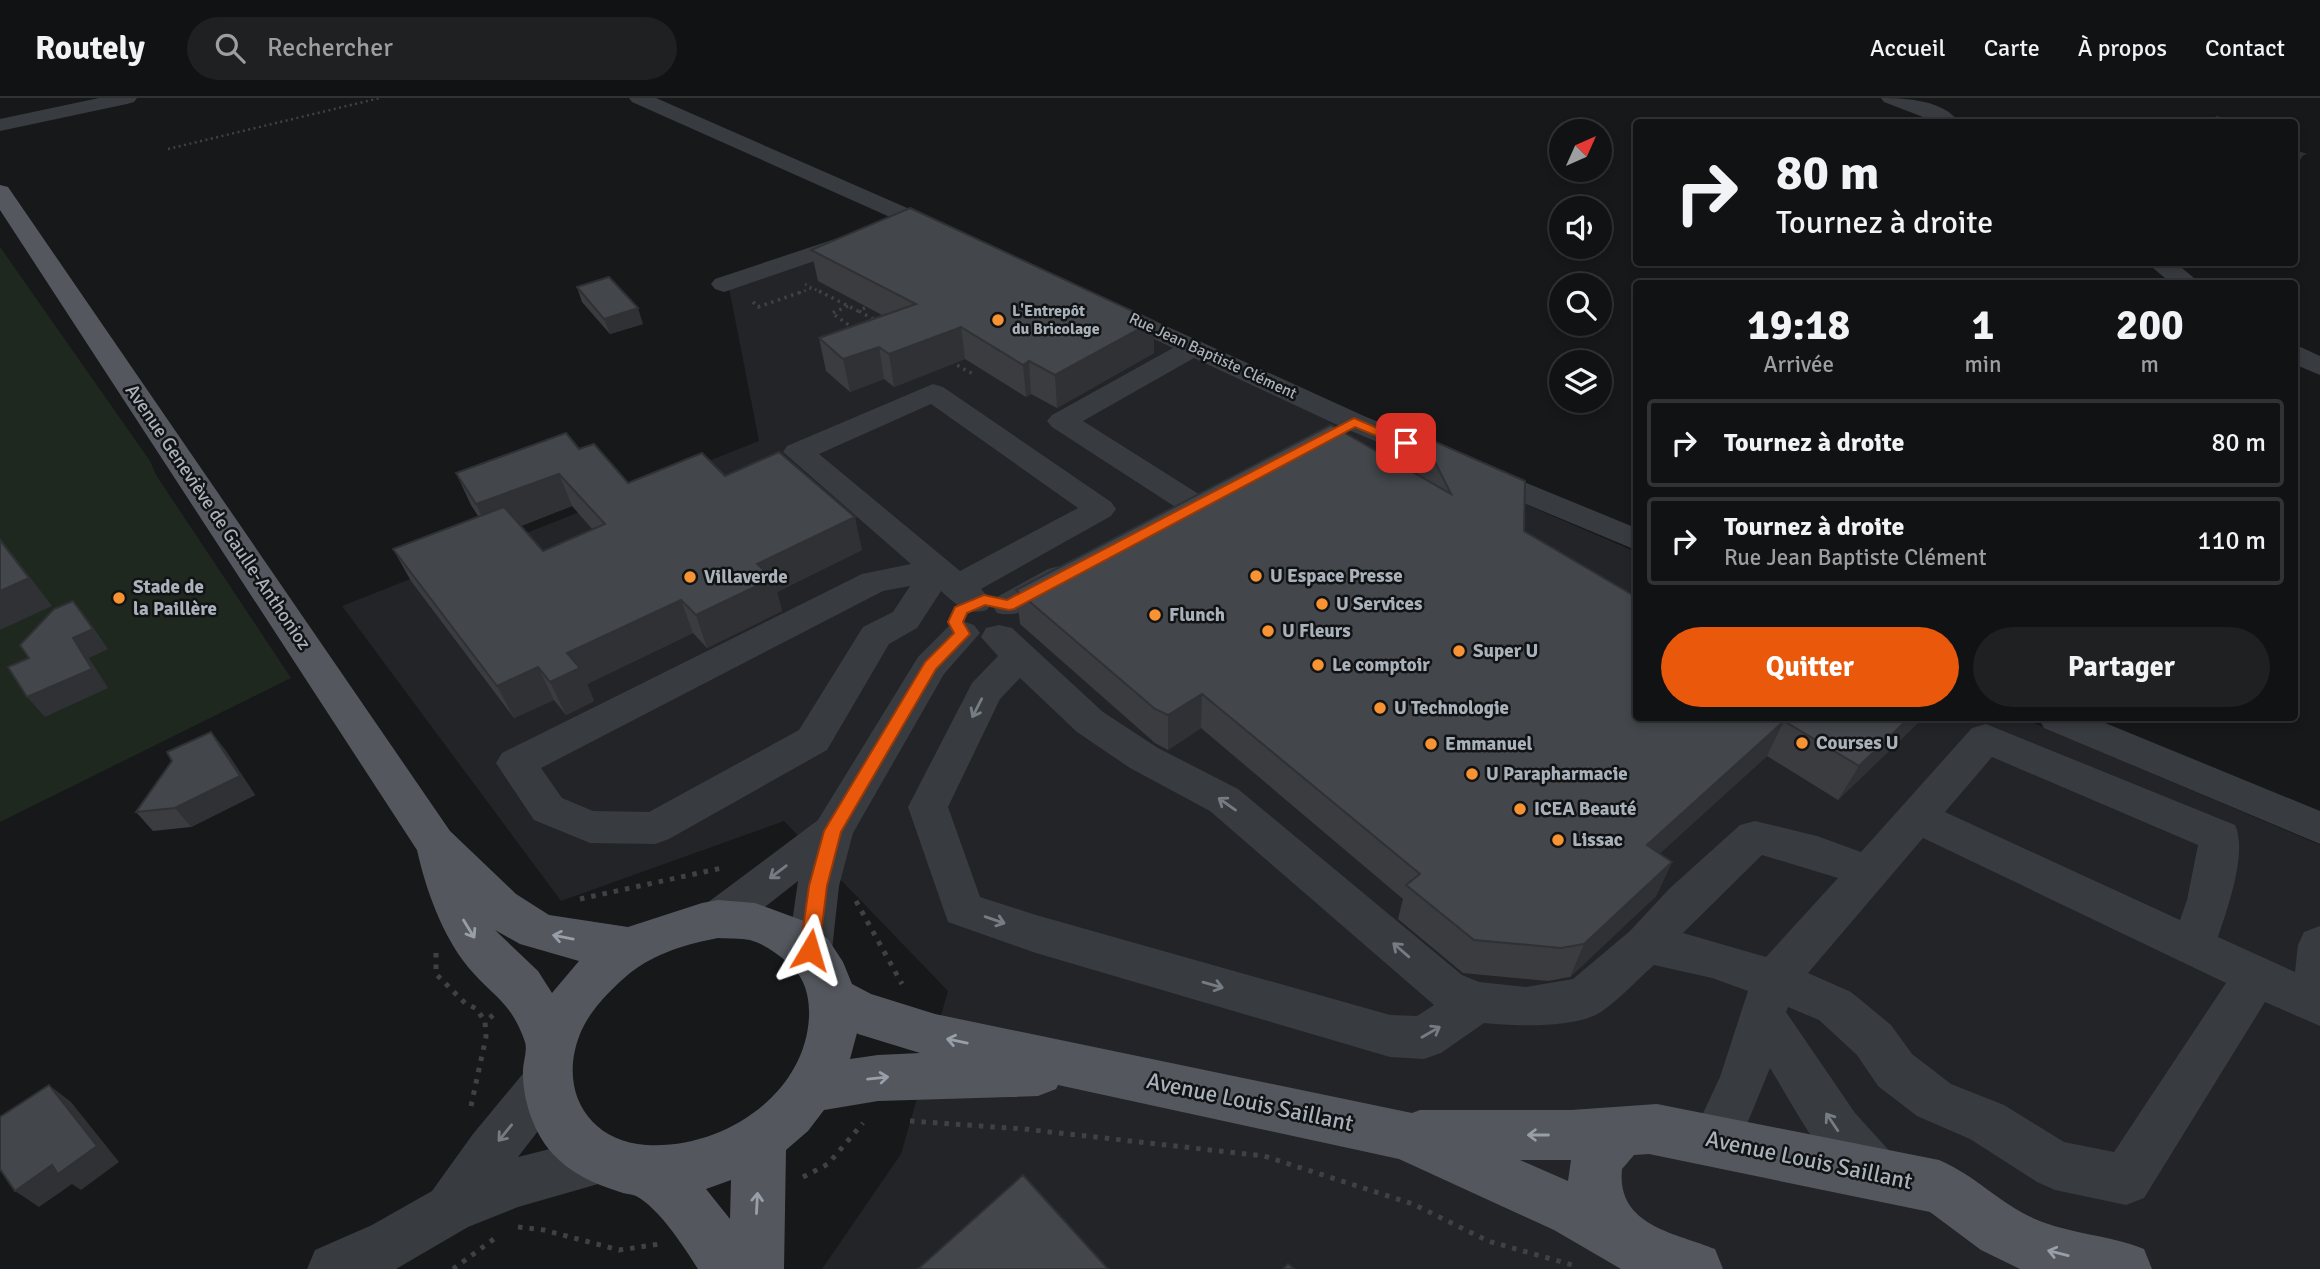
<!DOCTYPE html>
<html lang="fr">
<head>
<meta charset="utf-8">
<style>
  :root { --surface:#111214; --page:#1e2022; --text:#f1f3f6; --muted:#9c9ea0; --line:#303234; --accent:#ea580c }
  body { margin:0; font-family:Signika,sans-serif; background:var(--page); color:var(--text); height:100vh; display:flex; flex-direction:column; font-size:26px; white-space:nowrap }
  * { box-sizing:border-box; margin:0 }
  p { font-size:23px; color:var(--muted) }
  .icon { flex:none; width:38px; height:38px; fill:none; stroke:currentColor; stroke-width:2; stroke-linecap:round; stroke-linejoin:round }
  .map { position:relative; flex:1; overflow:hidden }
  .drawer { position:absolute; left:1633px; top:182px; width:665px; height:441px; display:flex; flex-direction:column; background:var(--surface); border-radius:7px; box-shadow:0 4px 10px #0003,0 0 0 2px var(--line) }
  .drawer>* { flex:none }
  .guide { position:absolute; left:1633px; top:21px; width:665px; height:147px; border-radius:7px; box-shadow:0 4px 10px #0003,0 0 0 2px var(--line); background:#111214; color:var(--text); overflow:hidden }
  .needle { width:46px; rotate:45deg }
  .tools { position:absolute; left:1549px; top:21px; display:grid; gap:14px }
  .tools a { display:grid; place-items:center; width:63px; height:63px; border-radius:50%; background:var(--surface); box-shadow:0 4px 10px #0003,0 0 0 2px var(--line); font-size:35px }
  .pin { position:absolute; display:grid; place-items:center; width:60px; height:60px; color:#fff; margin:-30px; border-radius:14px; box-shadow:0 4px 10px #0006 }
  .me { position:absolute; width:77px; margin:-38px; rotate:7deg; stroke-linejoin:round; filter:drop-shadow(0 0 5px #0008) }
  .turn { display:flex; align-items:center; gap:24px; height:147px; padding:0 28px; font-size:32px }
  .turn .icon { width:91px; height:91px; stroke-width:2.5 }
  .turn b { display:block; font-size:49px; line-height:60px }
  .eta { display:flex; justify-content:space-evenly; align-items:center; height:119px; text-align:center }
  .eta b { font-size:42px; font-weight:700; line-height:49px }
  .cta { display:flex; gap:14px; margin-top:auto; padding:14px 28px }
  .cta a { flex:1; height:80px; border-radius:42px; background:var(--accent); color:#fff; font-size:28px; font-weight:700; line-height:80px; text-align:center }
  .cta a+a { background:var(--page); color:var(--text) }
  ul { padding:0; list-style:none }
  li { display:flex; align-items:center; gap:21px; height:88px; margin:0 14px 10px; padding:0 14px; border:4px solid var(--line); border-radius:7px }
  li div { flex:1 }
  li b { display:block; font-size:26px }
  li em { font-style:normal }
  header { display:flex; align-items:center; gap:42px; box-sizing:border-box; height:98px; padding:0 35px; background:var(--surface); border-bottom:2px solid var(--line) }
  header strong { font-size:33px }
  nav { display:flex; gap:38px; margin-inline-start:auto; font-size:24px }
  .search { width:490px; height:63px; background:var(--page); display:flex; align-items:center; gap:18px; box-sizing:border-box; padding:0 24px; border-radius:38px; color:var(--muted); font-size:26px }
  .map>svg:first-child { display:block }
  .built { fill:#232427 }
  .green { fill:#1f281f }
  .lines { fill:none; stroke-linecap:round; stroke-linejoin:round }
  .path-far2 { stroke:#3e4246; stroke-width:2.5; stroke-dasharray:2 3.5; stroke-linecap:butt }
  .path-far1 { stroke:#3e4246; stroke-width:3.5; stroke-dasharray:2.5 4.5; stroke-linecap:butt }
  .path { stroke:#3e4246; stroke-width:5; stroke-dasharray:4.5 7; stroke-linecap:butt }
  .minor { fill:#383b3f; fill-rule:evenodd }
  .major { fill:#54585e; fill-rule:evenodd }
  .wall { fill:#3a3c40; fill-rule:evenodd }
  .shaded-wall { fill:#2f3134 }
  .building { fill:#43464a; stroke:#2f3134; stroke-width:2 }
  .oneway { stroke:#767c83 }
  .oneway2 { stroke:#989fa8 }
  .route { fill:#ea580c; stroke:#983908; stroke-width:2 }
  .poi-dot { fill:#f79332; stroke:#121315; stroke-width:2.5 }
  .labels { text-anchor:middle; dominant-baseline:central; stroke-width:5; stroke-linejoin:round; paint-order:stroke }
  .far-poi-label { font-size:16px; font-weight:bold; fill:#a9b1ba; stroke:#121315; text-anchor:start }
  .far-street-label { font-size:16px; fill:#a9b1ba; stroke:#121315 }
  .street-label { font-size:19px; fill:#a9b1ba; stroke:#121315 }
  .poi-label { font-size:19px; font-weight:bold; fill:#a9b1ba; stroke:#121315; text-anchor:start }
  .near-street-label { font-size:23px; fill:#a9b1ba; stroke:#121315 }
</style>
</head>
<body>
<header>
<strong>Routely</strong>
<div class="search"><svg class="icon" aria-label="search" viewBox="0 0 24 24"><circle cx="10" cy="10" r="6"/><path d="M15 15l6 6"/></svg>Rechercher</div>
<nav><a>Accueil</a><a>Carte</a><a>À propos</a><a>Contact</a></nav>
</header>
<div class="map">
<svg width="2320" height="1171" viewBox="0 0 2320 1171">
  <rect width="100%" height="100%" fill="#17181a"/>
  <!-- built -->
  <path class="built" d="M912 129 1393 349 1636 454V620H2022L2320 747V1171H822L901 1056 948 893 784 723 561 803 342 508 759 343 729 190Z"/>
  <!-- green -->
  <path class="green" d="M0 149 150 363 156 377 291 580 0 724Z"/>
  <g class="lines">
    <!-- path-far2 -->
    <g class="path-far2">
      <path d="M168 51 380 0"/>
      <path d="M805 186 822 195"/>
      <path d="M799 195 812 190"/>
    </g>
    <!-- path-far1 -->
    <g class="path-far1">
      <path d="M819 193 858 213 867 209"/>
      <path d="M753 204 758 209 804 193"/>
      <path d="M848 208 832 215 853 230"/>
      <path d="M859 213 876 223"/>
      <path d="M951 264 975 277"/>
    </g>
    <!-- path -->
    <g class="path">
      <path d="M580 801 722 770"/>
      <path d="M856 803 902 886"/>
      <path d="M436 855V876L465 905 477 911 485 924"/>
      <path d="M471 1008 486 939 485 924 493 917"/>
      <path d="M910 1023 1024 1031 1264 1058 1413 1106 1488 1143 1576 1168"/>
      <path d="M803 1079 828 1066 863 1025"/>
      <path d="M518 1129 544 1132 619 1152 660 1146"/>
      <path d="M453 1171 498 1138"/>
    </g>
    <!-- minor -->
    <g class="minor">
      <path d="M99 0H137L134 4 127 6 0 33V21Z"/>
      <path d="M629 0H656L953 130 957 135 953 140H937L632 4Z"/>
      <path d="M1881 0C1906 0 1943 2 1959 24H1936L1884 4Z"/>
      <path d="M859 133 867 135 871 140 867 145 733 191 724 194 715 191 711 186 715 181Z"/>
      <path d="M2146 164H2175L2201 186H2172Z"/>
      <path d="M1109 202 1364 318 1636 430V452L1344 330 1194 260 1083 323 1205 400 1210 407 1205 414 1194 417 1183 414 1052 329 1047 323 1052 317 1173 250 1100 215 1096 210 1100 205Z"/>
      <path d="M2294 246 2320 258V277L2294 266Z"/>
      <path d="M933 286 943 289 1111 404 1116 411 1111 418 981 491 992 504 987 512C966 518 957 507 941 493L917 530 889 546 827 652 669 741 655 746 590 745 534 722 496 665 502 655 862 476 911 466 783 354 787 348ZM931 306 1078 410 960 473 819 356ZM910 488 893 514 863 529 799 632 649 714 593 713 562 700 541 670 883 493Z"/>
      <path d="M1060 468 1072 471 1077 479 1072 487C1049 499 1023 522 997 515L992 507 997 499 1048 471Z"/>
      <path d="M962 523 974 527 980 535 944 576 853 735 839 788 832 852 826 865 810 871 794 865 788 852 798 783 733 834 718 839 703 834 696 821 703 808 818 722 918 559 950 527Z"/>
      <path d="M999 527 1012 530 1103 614 1158 650 1238 691 1462 877 1479 884 1526 889 1573 881 1630 833 1669 791 1740 727 1755 723 1817 738 1861 754 1972 630 1986 626 2235 727C2248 754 2227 812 2218 839L2295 874 2298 847 2304 834 2320 828V928L2265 904 2144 1100 2126 1107 2055 1092 2037 1084 1970 1041 1917 1018 1878 988 1857 957 1819 922 1788 909 1786 914 1855 1015 1894 1058 1901 1076 1894 1094 1876 1101C1830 1082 1796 1012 1770 970L1733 1060 1715 1067 1697 1060 1690 1043 1720 979 1748 893 1712 880 1654 867C1637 882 1620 901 1601 914 1574 931 1515 928 1484 925L1441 955 1424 961 1390 959 1036 855 948 824 908 709 972 585 998 558 981 539 986 530ZM1020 580 1077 634 1130 670 1210 713 1434 907 1417 918 1390 917 1036 817 980 799 948 709 1000 601ZM1992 659 2198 747 2187 802 2180 822 1945 714ZM1923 740 2226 885 2114 1054 2064 1044 2004 1007 1951 986 1912 956 1891 927 1851 894 1808 875ZM1762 757 1838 780 1766 859 1683 835Z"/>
      <path d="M2038 620H2093L2320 713V746L2044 630Z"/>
      <path d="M548 960 565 966 572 982 565 998 518 1059 601 1038 619 1046 626 1063 619 1080 518 1109 468 1129 396 1171H307L315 1152 372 1127 432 1093 473 1036 531 966Z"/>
    </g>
    <!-- major -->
    <path class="major" d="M0 87 8 89 450 733 516 796 549 817 628 829 702 805 718 802 755 805 804 823 828 841 843 864 852 886 871 896 935 916 1412 1015 1420 1012H1571L1657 1006 1939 1062C1975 1077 2000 1106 2035 1121 2070 1136 2109 1137 2144 1151L2152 1171H2020L1981 1152 1930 1114 1649 1056 1634 1057 1622 1071C1616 1128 1676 1135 1715 1151L1723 1171H1621L1554 1132 1399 1061 1058 987 1056 991 1038 998 878 1003 824 1012 808 1033 786 1052 784 1171H698C684 1149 659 1110 636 1098 631 1096 625 1096 620 1094 594 1086 570 1075 552 1055 534 1035 523 1003 523 976 522 966 528 954 525 944 511 903 493 899 468 869 442 837 426 792 417 752L0 112ZM495 832 520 846 579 863 552 895 538 873ZM718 840C728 841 740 840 750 842 764 846 775 854 786 863 804 877 810 897 809 919 805 998 721 1052 646 1047 587 1043 558 991 580 936 589 913 611 891 630 875 656 855 686 846 718 840ZM857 935 858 936 920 955 878 957 850 961ZM1520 1062H1571L1568 1083ZM731 1082 730 1121 706 1091Z"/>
  </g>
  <!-- wall -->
  <g class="wall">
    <path d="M811 152 1154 255 1057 310 1031 296 1026 299 965 261 894 289 884 281 850 294 826 273 819 240 882 217 818 183Z"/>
    <path d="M577 189 643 226 610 236 582 204Z"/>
    <path d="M1422 338 1524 433 1636 620H1923L1838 702 1767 658 1659 756 1672 764 1656 798 1570 879 1548 883 1463 875 1398 821 1403 801 1201 630 1168 652 1155 645 1020 526 1016 492 1418 377 1416 372Z"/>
    <path d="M579 351 628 385 725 378 862 452 777 494 782 513 707 550 693 535 587 586 594 603 566 617 554 602 514 620 411 483 393 451 478 418 471 407 456 375ZM572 408 593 432 543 453 521 428Z"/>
    <path d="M211 634 226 653 255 697 191 729 153 733 136 714Z"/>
  </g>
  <!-- shaded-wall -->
  <g class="shaded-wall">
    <path d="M2304 56 2294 71V59Z"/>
    <path d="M638 210 643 226 610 236 604 221Z"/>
    <path d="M1154 223V255L1057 310 1055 277Z"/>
    <path d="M961 229 965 261 894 289 889 256Z"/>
    <path d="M879 249 884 281 850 294 843 261Z"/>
    <path d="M1029 263 1031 296 1026 299 1023 267Z"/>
    <path d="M559 376 572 408 491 439 476 406Z"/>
    <path d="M855 419 862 452 777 494 782 513 707 550 696 517 757 466Z"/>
    <path d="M0 440 52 508 0 532Z"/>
    <path d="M681 502 693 535 587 586 594 603 566 617 550 584 567 555Z"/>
    <path d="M73 503 88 522 108 551 89 560 108 590 45 619 27 599 73 540Z"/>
    <path d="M538 569 554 602 514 620 497 588Z"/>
    <path d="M1202 596 1201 630 1168 652V617Z"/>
    <path d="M1909 620H1923L1838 702 1859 668Z"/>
    <path d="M1784 623 1767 658 1632 781 1647 747Z"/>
    <path d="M211 634 226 653 255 697 191 729 175 710Z"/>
    <path d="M1672 764 1656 798 1570 879 1584 846Z"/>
    <path d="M49 987 71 1004 119 1064 81 1092 72 1086 39 1109 15 1093 52 1067Z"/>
  </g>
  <!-- building -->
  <g class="building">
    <path d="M2217 19 2235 24H2209Z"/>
    <path d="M2294 53 2304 56 2294 59Z"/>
    <path d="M910 110 1154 223 1055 277 1029 263 1023 267 961 229 889 256 879 249 843 261 819 240 916 206 811 152Z"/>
    <path d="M609 179 638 210 604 221 577 189Z"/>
    <path d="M1331 327 1451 396 1422 338 1525 383 1524 433 1636 499V620H1909L1859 668 1784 623 1647 747 1672 764 1584 846 1561 850 1474 842 1406 787 1420 776 1202 596 1168 617 1155 611 1016 492Z"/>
    <path d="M566 335 579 351 594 346 628 385 702 355 725 378 779 354 855 419 757 466 773 480 696 517 681 502 567 555 580 570 550 584 538 569 497 588 393 451 504 409 543 453 605 426 559 376 476 406 456 375Z"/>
    <path d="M0 442 29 480 0 493Z"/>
    <path d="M73 503 93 531 73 540 92 571 27 599 8 569 29 560 20 547 54 511Z"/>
    <path d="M211 634 240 678 175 710 136 714 172 663 167 654Z"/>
    <path d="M49 987 97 1048 58 1076 52 1067 15 1093 0 1071V1019Z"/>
    <path d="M1023 1077 1108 1171H918Z"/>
    <path d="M1288 1166 1294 1171H1283Z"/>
  </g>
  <!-- one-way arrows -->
  <defs><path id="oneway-shaft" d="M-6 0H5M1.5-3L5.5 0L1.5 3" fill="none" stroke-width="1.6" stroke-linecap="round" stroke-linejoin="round" transform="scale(1.75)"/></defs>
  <g class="oneway">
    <use href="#oneway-shaft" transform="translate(977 610) rotate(117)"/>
    <use href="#oneway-shaft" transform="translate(1227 706) rotate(-145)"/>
    <use href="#oneway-shaft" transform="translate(778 774) rotate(143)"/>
    <use href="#oneway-shaft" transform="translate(995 822) rotate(19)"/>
    <use href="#oneway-shaft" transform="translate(1401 852) rotate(-139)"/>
    <use href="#oneway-shaft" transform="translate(1213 887) rotate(16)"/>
    <use href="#oneway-shaft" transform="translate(1431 934) rotate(-30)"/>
    <use href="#oneway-shaft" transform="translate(1832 1024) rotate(-124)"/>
    <use href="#oneway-shaft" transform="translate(505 1035) rotate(129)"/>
  </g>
  <g class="oneway2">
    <use href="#oneway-shaft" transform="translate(469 831) rotate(58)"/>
    <use href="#oneway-shaft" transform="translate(563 839) rotate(-169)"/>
    <use href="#oneway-shaft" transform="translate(957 943) rotate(-168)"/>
    <use href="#oneway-shaft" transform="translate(878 980) rotate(-6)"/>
    <use href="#oneway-shaft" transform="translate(1538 1037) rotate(-180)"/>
    <use href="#oneway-shaft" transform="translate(757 1105) rotate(-87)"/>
    <use href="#oneway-shaft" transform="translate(2058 1155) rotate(-166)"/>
  </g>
  <!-- route -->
  <path class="route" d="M1354 320 1412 345 1406 349 1401 348 1355 329 1014 511 1009 512 985 507 967 515 963 524 970 536 936 571 841 734 827 788 819 852 817 858 810 860 803 858 800 852 809 788 824 733 925 564 954 535 948 524 955 509 984 497 1007 502Z"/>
  <!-- markers -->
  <g class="poi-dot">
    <circle cx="998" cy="222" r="7"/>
    <circle cx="1256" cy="478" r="7"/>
    <circle cx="690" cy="479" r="7"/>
    <circle cx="119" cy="500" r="7"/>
    <circle cx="1322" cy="506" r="7"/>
    <circle cx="1155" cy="517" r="7"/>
    <circle cx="1268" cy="533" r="7"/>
    <circle cx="1459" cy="553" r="7"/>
    <circle cx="1318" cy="567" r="7"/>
    <circle cx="1380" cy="610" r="7"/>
    <circle cx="1802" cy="645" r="7"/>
    <circle cx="1431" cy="646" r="7"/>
    <circle cx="1472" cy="676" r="7"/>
    <circle cx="1520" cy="711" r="7"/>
    <circle cx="1558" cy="742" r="7"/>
  </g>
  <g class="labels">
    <!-- far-poi labels -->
    <g class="far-poi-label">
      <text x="1012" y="213">L'Entrepôt<tspan x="1012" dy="18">du Bricolage</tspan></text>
    </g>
    <!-- far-street labels -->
    <g class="far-street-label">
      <text transform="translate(1213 258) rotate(25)">Rue Jean Baptiste Clément</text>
    </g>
    <!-- street labels -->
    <g class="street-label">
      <text transform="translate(218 419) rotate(56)">Avenue Geneviève de Gaulle-Anthonioz</text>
    </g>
    <!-- poi labels -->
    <g class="poi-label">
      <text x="1270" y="478">U Espace Presse</text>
      <text x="704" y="479">Villaverde</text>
      <text x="133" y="489">Stade de<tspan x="133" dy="22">la Paillère</tspan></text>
      <text x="1336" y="506">U Services</text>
      <text x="1169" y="517">Flunch</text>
      <text x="1282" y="533">U Fleurs</text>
      <text x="1473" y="553">Super U</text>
      <text x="1332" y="567">Le comptoir</text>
      <text x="1394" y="610">U Technologie</text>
      <text x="1816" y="645">Courses U</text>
      <text x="1445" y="646">Emmanuel</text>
      <text x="1486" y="676">U Parapharmacie</text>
      <text x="1534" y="711">ICEA Beauté</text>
      <text x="1572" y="742">Lissac</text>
    </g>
    <!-- near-street labels -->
    <g class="near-street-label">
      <text transform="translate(1250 1004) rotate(12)">Avenue Louis Saillant</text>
      <text transform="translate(1809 1062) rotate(12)">Avenue Louis Saillant</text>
    </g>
  </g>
</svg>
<div class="tools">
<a><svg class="needle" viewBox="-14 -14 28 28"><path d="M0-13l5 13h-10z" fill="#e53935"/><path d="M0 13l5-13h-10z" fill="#9c9ea0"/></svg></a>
<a><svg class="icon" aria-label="sound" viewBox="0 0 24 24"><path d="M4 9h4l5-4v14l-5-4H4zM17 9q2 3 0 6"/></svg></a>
<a><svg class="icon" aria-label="search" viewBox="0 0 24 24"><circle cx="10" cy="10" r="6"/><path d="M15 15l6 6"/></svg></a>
<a><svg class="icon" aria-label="layers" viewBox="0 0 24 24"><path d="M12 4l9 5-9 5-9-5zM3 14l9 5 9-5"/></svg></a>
</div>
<div class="pin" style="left:1406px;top:345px;background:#d93025"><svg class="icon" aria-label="arrive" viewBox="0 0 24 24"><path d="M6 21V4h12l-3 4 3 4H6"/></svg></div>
<svg class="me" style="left:810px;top:852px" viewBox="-20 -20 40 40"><path d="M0-17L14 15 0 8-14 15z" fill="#ea580c" stroke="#fff" stroke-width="4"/></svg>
<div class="guide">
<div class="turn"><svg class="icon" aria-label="right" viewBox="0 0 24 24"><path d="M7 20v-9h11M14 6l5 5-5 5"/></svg><div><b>80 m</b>Tournez à droite</div></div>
</div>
<section class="drawer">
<div class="eta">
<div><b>19:18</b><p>Arrivée</p></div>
<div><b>1</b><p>min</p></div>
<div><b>200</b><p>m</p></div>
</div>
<ul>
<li><svg class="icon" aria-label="right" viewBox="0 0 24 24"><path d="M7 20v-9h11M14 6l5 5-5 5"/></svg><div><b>Tournez à droite</b></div><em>80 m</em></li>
<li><svg class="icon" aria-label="right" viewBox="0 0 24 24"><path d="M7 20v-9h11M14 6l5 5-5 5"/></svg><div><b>Tournez à droite</b><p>Rue Jean Baptiste Clément</p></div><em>110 m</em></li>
</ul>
<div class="cta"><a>Quitter</a><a>Partager</a></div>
</section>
</div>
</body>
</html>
